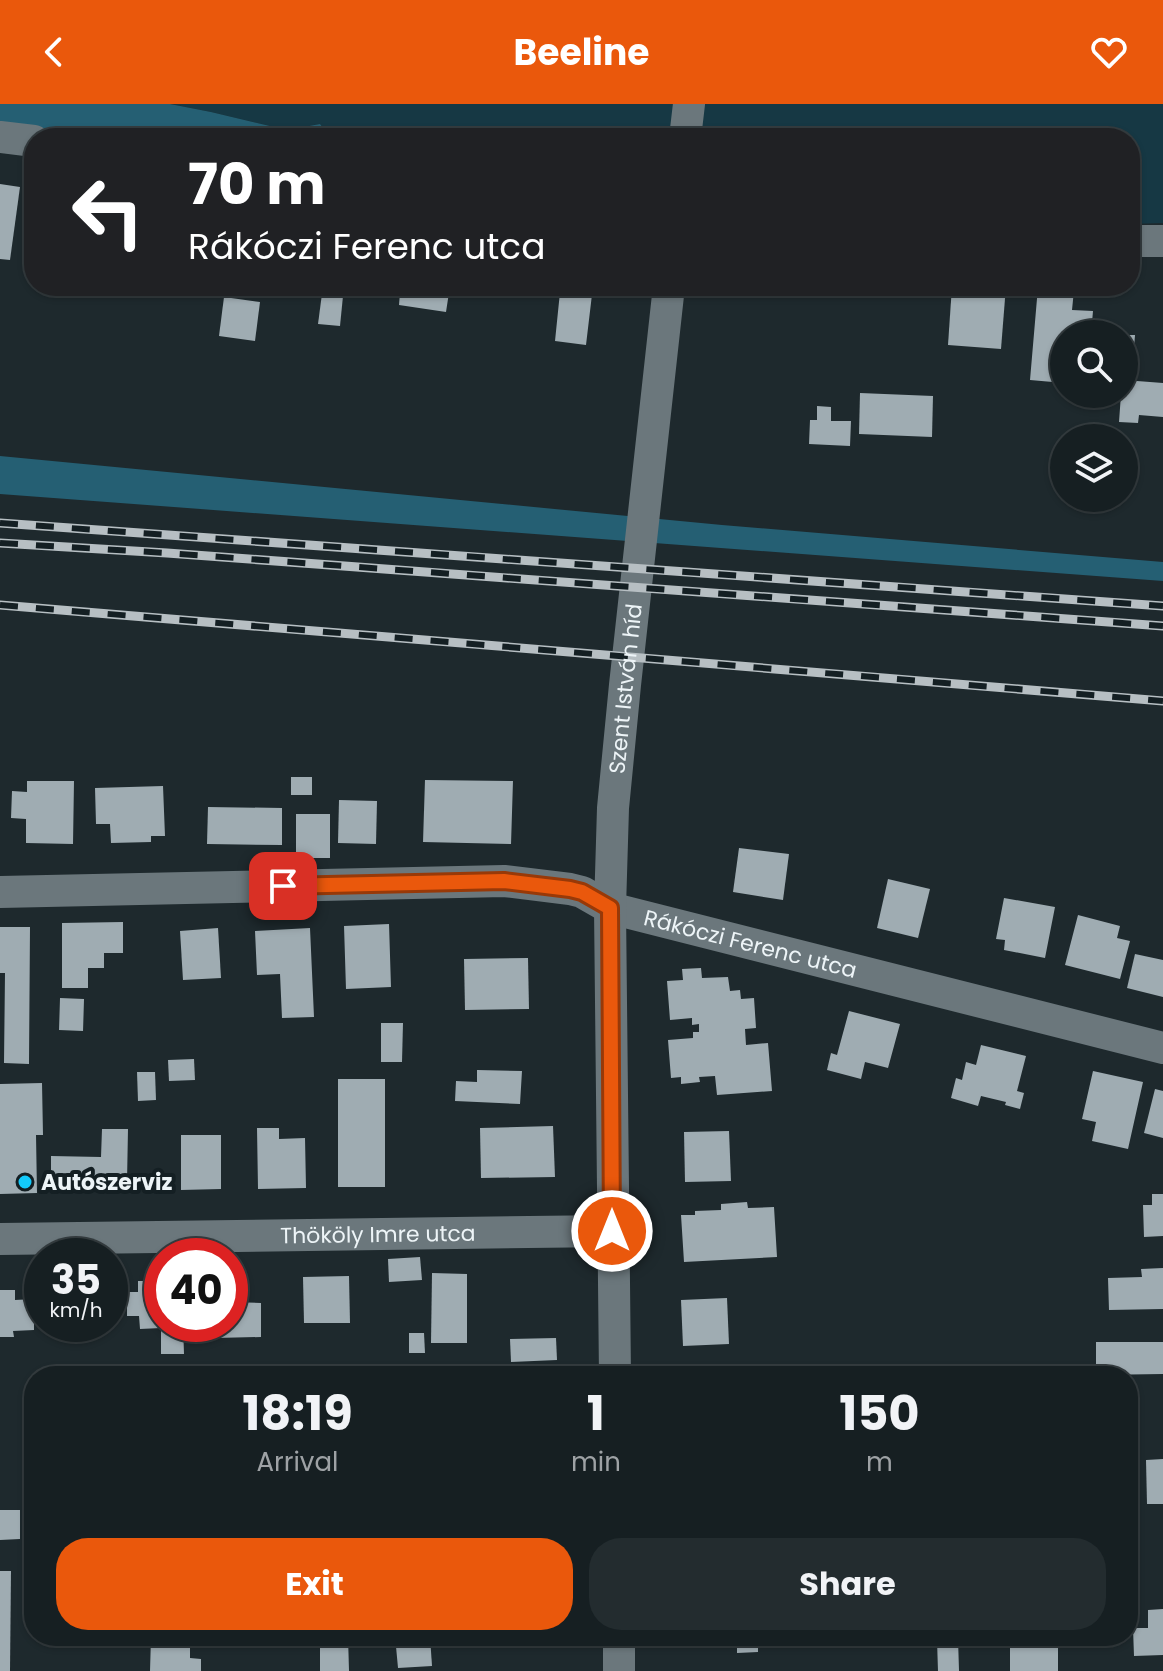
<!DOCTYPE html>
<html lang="en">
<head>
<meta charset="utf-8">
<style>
  :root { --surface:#161f22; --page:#232c2f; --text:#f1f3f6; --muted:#9ea2a5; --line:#353d40; --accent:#ea580c }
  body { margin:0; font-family:Poppins,sans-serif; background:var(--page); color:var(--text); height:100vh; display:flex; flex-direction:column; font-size:30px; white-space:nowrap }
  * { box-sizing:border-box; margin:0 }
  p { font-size:26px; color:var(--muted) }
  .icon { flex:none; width:44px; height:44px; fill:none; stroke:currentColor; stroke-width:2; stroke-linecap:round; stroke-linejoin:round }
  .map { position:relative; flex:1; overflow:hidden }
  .panel { position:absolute; left:24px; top:1262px; width:1114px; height:280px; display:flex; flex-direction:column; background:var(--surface); border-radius:32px; box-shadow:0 2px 6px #0004,0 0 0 2px var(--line) }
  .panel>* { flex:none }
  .banner { position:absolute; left:24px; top:24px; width:1116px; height:168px; border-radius:32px; box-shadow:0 2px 6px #0004,0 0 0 2px var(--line); background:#202124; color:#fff; overflow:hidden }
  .fabs { position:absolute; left:1050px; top:216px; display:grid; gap:16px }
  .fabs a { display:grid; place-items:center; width:88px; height:88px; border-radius:50%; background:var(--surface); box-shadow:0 2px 6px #0004,0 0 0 2px var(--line); font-size:40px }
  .speed { position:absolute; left:24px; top:1134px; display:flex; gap:16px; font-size:40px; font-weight:700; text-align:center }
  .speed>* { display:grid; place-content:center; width:104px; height:104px; border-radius:50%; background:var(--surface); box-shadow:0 2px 6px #0004,0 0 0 2px var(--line); line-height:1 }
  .speed small { font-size:20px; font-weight:400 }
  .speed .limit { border:12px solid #d22; background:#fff; color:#111 }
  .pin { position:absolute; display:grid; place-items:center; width:68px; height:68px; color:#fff; margin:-34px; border-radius:16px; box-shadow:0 4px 12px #0006 }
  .me { position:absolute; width:88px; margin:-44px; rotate:0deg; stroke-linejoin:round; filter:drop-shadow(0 0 6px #0008) }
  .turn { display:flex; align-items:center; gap:28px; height:168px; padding:0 32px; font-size:36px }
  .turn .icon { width:104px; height:104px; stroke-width:2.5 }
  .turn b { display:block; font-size:56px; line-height:68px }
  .eta { display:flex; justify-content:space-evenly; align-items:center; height:136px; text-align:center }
  .eta b { font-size:48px; font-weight:700; line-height:56px }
  .action { display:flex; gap:16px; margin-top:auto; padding:16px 32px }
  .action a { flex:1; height:92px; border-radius:32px; background:var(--accent); color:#fff; font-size:32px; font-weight:700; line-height:92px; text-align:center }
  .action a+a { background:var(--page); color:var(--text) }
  header { display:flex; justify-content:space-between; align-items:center; height:104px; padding:0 32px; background:var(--accent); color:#fff; font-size:36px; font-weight:700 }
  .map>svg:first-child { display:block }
  .green { fill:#163844 }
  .forest { fill:#255f73 }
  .building { fill:#9facb2 }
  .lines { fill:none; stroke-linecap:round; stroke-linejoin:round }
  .minor { stroke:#6b777c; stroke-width:32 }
  .rail-casing { stroke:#b7bfc3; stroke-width:9 }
  .rail { stroke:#141f23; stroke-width:6; stroke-dasharray:18; stroke-linecap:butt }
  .route-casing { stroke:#983908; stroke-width:20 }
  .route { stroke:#ea580c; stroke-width:14 }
  .poi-dot { fill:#13cafb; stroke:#141f23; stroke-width:3 }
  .labels { text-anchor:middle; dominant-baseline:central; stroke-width:8; stroke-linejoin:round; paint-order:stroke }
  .street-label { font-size:22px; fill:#edf4f7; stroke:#141f23 }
  .poi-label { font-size:22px; font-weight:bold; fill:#edf4f7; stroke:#141f23; text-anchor:start }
</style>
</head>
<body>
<header><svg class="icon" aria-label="back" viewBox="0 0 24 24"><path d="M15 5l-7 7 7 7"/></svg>Beeline<svg class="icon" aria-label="heart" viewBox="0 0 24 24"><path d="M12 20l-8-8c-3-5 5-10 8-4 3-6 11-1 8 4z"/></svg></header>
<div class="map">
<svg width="1163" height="1567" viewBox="0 0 1163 1567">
  <rect width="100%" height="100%" fill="#1e292d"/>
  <!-- green -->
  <path class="green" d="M170 0H1163V119L1130 120V34H331L320 20 287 26 211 8Z"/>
  <!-- forest -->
  <g class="forest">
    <path d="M0 0H170L211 8 287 26 320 20 331 34H111L0 20Z"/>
    <path d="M0 352 722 421 1163 458V477L0 390Z"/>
  </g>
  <!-- building -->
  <g class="building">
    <path d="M0 80 20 83 10 156 0 155Z"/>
    <path d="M323 182H344L340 222 318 220Z"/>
    <path d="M367 182H450L446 208 399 201 400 188 367 184Z"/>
    <path d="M544 182H593L586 241 555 237 560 188 544 186Z"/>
    <path d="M755 182H811V188L754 186Z"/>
    <path d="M952 182H1006L1001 245 948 241Z"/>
    <path d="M1038 183 1074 186 1072 206 1093 207 1091 230H1064V279L1030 276Z"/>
    <path d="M224 193 260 198 255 237 219 232Z"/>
    <path d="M1124 231H1135L1133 257H1124Z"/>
    <path d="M1124 276 1163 279V313L1139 311 1138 319 1119 318 1121 290H1124Z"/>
    <path d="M860 289 933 292 932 333 859 330Z"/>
    <path d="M817 302 831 303V317H851L850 342 809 340 810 316H817Z"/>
    <rect x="291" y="673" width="21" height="18"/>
    <path d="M425 676 513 677 511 740 423 738Z"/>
    <path d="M27 677H74L73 740 26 739V715L11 714 12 687 27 688Z"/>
    <path d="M163 682 165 732H151V738L111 739 110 720H96L95 684Z"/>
    <path d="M339 696 377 697 376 740 338 739Z"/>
    <path d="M208 703 282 704V741L207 740Z"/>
    <rect x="296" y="710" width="34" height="44"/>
    <path d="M739 744 789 750 783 796 733 788Z"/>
    <path d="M888 775 930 785 918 834 877 824Z"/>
    <path d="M1004 794 1055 803 1045 854 1004 846 1005 836 996 835Z"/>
    <path d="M1078 811 1120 822 1117 834 1130 837 1120 875 1065 861Z"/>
    <path d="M123 818V849H104V864H88V884H62V819Z"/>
    <path d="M389 820 391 883 346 885 344 822Z"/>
    <path d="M0 823H30L29 960 4 959 5 869H0Z"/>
    <path d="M218 824 221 874 183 876 180 827Z"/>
    <path d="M310 824 314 913 282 914 280 870 257 871 255 827Z"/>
    <path d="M1135 850 1163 856V893L1127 884Z"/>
    <path d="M528 854 529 905 465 906 464 855Z"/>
    <path d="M701 864 702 874 728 873 730 887 740 886 741 895 754 894 756 924 745 925 746 941 768 939 772 987 717 991 715 972 699 973 700 978 681 980V973L671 974 668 936 693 934V928H699V920L692 921V914L670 916 667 877 683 876 682 865Z"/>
    <path d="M60 894 84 895 83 927 59 926Z"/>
    <path d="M849 907 900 920 888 964 865 958 861 975 827 966 831 949 837 951Z"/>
    <path d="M381 919H403L402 958H381Z"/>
    <path d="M981 941 1026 952 1017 987 1024 989 1020 1005 1005 1001 1006 998 981 992 978 1002 951 994 956 974 962 976 966 958 976 961Z"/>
    <path d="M194 955 195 976 169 977 168 956Z"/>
    <path d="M477 966 522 967 520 1000 455 997 456 977 477 978Z"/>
    <path d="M1093 967 1143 978 1128 1045 1092 1037 1096 1018 1082 1015Z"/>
    <path d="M137 968H155L156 996 138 997Z"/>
    <rect x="338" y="975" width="47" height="108"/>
    <path d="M42 979 43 1031H36L37 1089 0 1090V980Z"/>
    <path d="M1155 985 1163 987V1034L1144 1029Z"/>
    <path d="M553 1022 555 1073 481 1074 480 1024Z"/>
    <path d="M257 1024H279V1035L305 1034 306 1084 258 1085Z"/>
    <path d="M102 1025H128L127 1078 51 1077V1052L101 1053Z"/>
    <path d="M729 1027 731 1077 685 1078 684 1028Z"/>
    <path d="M181 1031H221V1085L181 1086Z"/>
    <path d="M1152 1090H1163V1132L1144 1133 1143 1101H1152Z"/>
    <path d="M747 1098 748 1104 774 1103 777 1153 684 1158 681 1111H695V1107L721 1106V1100Z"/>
    <path d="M420 1153 422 1176 389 1178 388 1155Z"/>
    <path d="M1163 1164V1205L1109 1206 1108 1174 1142 1173 1141 1165Z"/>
    <path d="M432 1169 467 1170V1239H431Z"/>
    <path d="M349 1172 350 1219H304L303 1173Z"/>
    <path d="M138 1177H162V1220H183L184 1250H161V1224L140 1225 139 1212H127V1188H138Z"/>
    <path d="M0 1186H15V1196L34 1195V1226L13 1227 14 1233H0Z"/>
    <path d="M727 1194 729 1240 683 1242 681 1196Z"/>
    <path d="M230 1198 261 1199V1233L215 1234V1220H230Z"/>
    <path d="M409 1229H424L425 1249H409Z"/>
    <path d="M556 1234 557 1256 511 1258 510 1235Z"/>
    <path d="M1096 1238H1163V1270L1096 1271Z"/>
    <path d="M727 1262 728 1272H673V1263Z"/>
    <rect x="373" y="1263" width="44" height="9"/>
    <path d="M1163 1355V1400H1147L1146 1356Z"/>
    <path d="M0 1406H20V1435L0 1436Z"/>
    <path d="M0 1467H11L10 1567H0Z"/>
    <path d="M1163 1505V1551L1134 1552 1133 1524H1148V1506Z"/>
    <path d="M320 1532H348L349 1567H320Z"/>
    <path d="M395 1532H430L432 1562 398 1564Z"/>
    <path d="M737 1532H758V1548L737 1549Z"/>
    <path d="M151 1533H190V1554L201 1555V1567H150Z"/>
    <path d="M958 1535 959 1567H938L937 1536Z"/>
    <rect x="1010" y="1544" width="48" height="23"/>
  </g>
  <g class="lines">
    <!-- minor -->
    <g class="minor">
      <path d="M0 33 34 37"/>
      <path d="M685 34 689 0"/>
      <path d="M1130 137H1163"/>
      <path id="s1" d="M0 788 504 777 570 785 582 788 610 804 1163 944"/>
      <path id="s2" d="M0 1135 612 1127"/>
      <path id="s3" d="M615 1272 610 804 613 704 625 581 669 182"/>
      <path d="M619 1532V1567"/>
    </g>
    <!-- rail casing -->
    <g class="rail-casing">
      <g id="rail">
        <path d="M0 419 1163 502"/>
        <path d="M0 439 167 449 1163 522"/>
        <path d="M0 501 1163 597"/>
      </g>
    </g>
    <!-- rail -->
    <use href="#rail" class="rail"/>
  </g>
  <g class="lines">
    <!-- route casing -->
    <g class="route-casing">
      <path id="route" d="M283 782 504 777 570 785 582 788 610 804 612 1127"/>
    </g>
    <!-- route -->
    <use href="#route" class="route"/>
  </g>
  <!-- markers -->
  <circle class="poi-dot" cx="25" cy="1078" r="8"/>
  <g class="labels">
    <!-- street labels -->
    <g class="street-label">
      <text stroke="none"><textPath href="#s3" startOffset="688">Szent István híd</textPath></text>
      <text stroke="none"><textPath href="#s1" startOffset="760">Rákóczi Ferenc utca</textPath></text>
      <text stroke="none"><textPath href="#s2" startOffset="378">Thököly Imre utca</textPath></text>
    </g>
    <!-- poi labels -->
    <g class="poi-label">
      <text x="41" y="1078">Autószerviz</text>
    </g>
  </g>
</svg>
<div class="fabs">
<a><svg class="icon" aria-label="search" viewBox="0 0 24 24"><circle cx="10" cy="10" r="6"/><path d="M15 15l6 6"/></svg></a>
<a><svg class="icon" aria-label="layers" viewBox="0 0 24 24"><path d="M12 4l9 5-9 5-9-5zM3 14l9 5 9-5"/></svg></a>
</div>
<div class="speed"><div>35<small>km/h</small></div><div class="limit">40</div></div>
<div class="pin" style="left:283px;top:782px;background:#d93025"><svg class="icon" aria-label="arrive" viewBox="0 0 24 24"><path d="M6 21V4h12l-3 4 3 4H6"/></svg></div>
<svg class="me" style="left:612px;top:1127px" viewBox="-20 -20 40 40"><circle r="17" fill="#ea580c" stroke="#fff" stroke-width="3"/><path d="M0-11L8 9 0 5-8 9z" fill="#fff"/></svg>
<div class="banner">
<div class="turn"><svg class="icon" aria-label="left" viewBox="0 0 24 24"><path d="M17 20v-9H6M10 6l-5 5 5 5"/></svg><div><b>70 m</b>Rákóczi Ferenc utca</div></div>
</div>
<section class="panel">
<div class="eta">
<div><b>18:19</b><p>Arrival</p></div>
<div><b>1</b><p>min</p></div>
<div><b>150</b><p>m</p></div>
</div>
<div class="action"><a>Exit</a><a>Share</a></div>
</section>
</div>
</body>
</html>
